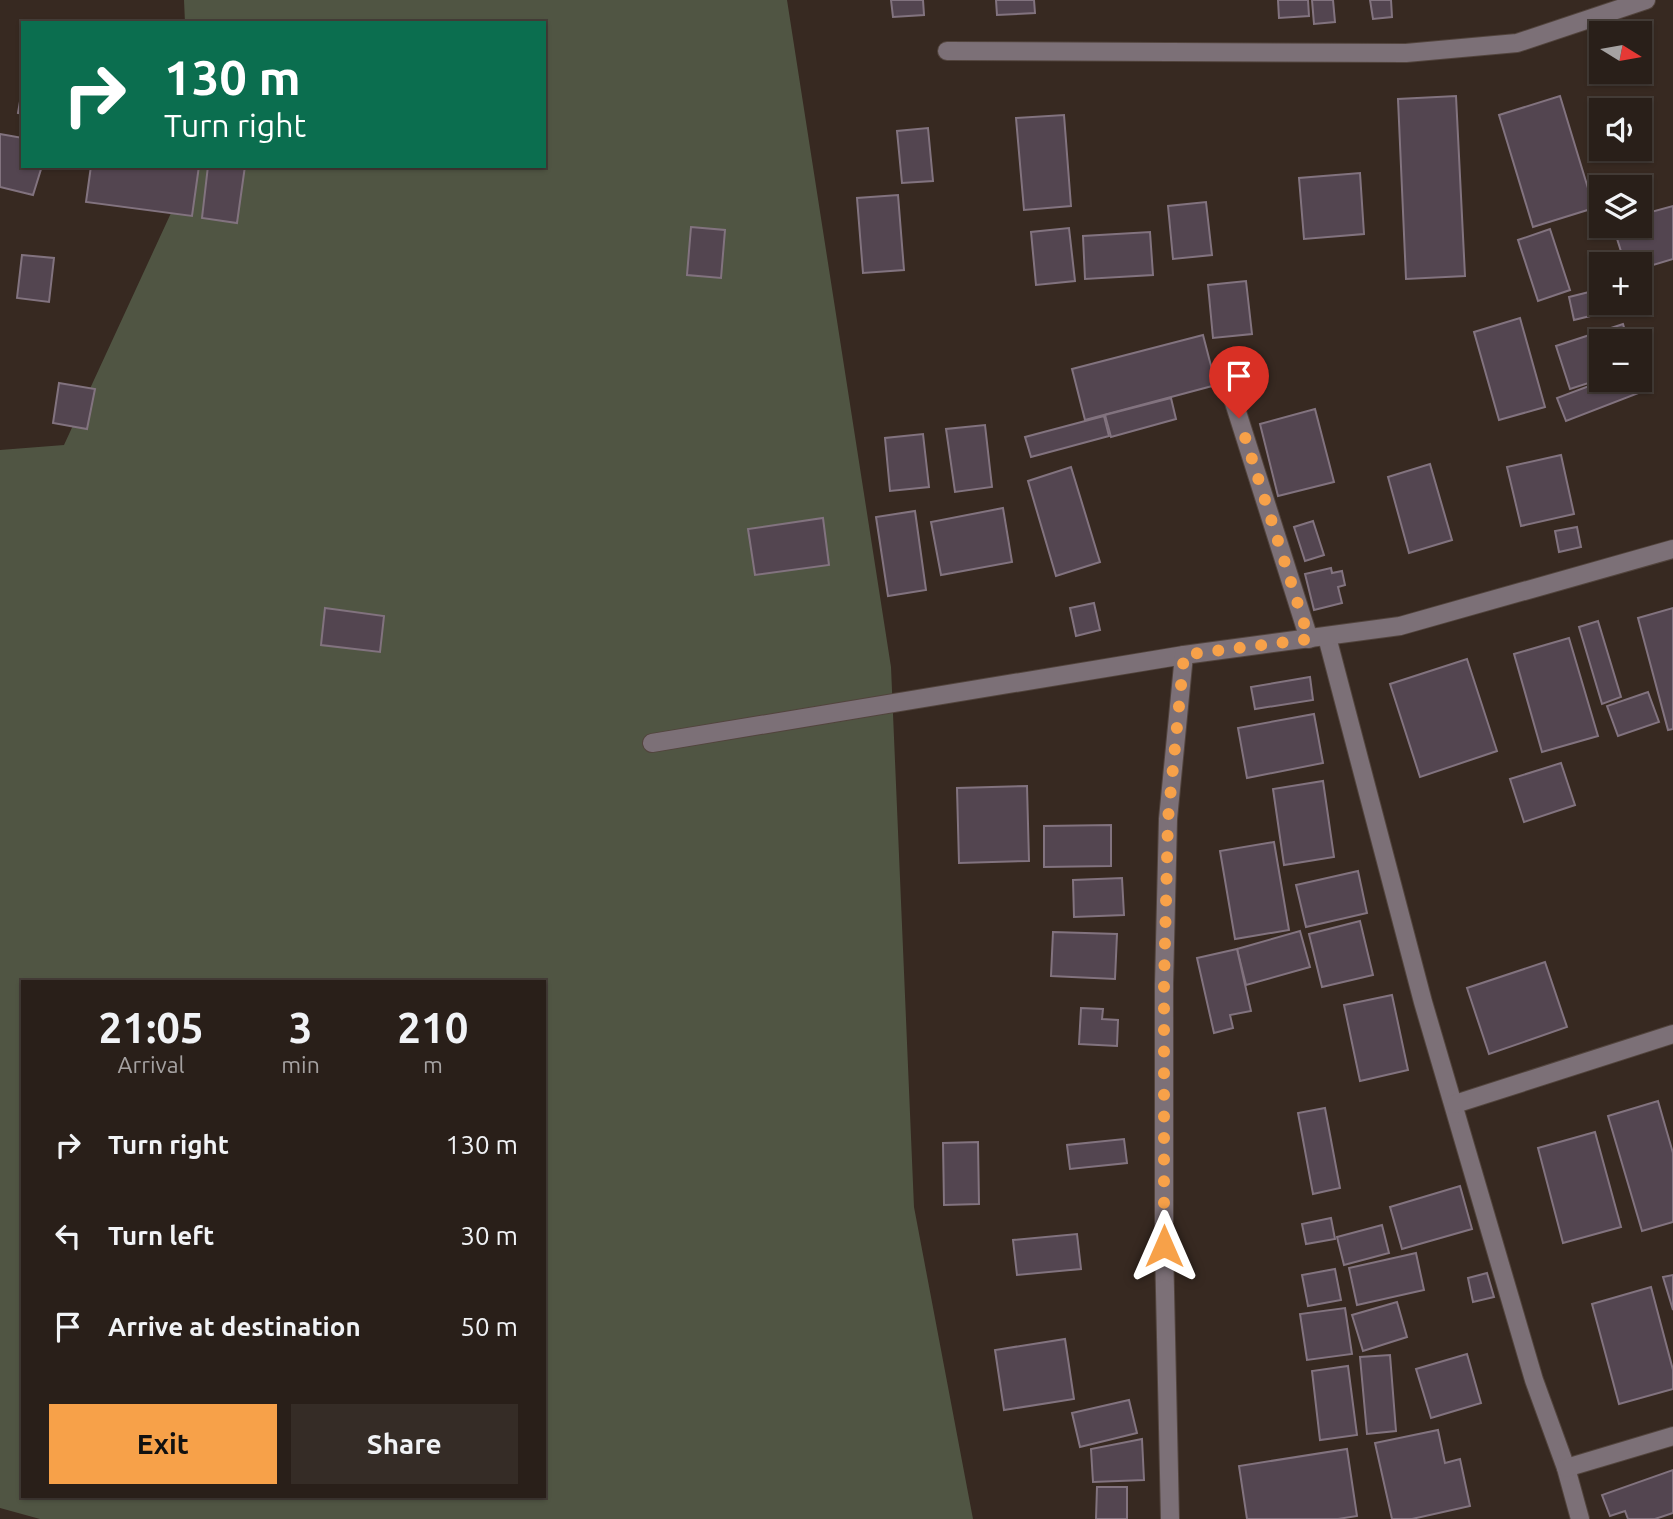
<!DOCTYPE html>
<html lang="en">
<head>
<meta charset="utf-8">
<style>
  :root { --surface:#291f19; --page:#352c26; --text:#f1f3f6; --muted:#a5a2a2; --line:#453d38; --accent:#f7a149 }
  body { margin:0; font-family:Ubuntu,sans-serif; background:var(--page); color:var(--text); height:100vh; display:flex; flex-direction:column; font-size:26px; white-space:nowrap }
  * { box-sizing:border-box; margin:0 }
  p { font-size:23px; color:var(--muted) }
  .icon { flex:none; width:38px; height:38px; fill:none; stroke:currentColor; stroke-width:2; stroke-linecap:round; stroke-linejoin:round }
  .map { position:relative; flex:1; overflow:hidden }
  .side { position:absolute; left:21px; top:980px; width:525px; height:518px; display:flex; flex-direction:column; background:var(--surface); border-radius:0px; box-shadow:0 2px 5px #0004,0 0 0 2px var(--line) }
  .side>* { flex:none }
  .banner { position:absolute; left:21px; top:21px; width:525px; height:147px; border-radius:0px; box-shadow:0 2px 5px #0004,0 0 0 2px var(--line); background:#0b6e4f; color:#fff; overflow:hidden }
  .needle { width:46px; rotate:101deg }
  .tools { position:absolute; left:1589px; top:21px; display:grid; gap:14px }
  .tools a { display:grid; place-items:center; width:63px; height:63px; border-radius:0px; background:var(--surface); box-shadow:0 2px 5px #0004,0 0 0 2px var(--line); font-size:35px }
  .pin { position:absolute; display:grid; place-items:center; width:60px; height:60px; color:#fff; margin:-72px -30px; border-radius:50% 50% 50% 0; rotate:-45deg; box-shadow:0 0 7px #0007 }
  .pin .icon { rotate:45deg }
  .me { position:absolute; width:77px; margin:-38px; rotate:0deg; stroke-linejoin:round; filter:drop-shadow(0 0 5px #0008) }
  .turn { display:flex; align-items:center; gap:24px; height:147px; padding:0 28px; font-size:32px }
  .turn .icon { width:91px; height:91px; stroke-width:2.5 }
  .turn b { display:block; font-size:49px; line-height:60px }
  .eta { display:flex; justify-content:space-evenly; align-items:center; height:119px; text-align:center }
  .eta b { font-size:42px; font-weight:700; line-height:49px }
  .primary-button { display:flex; gap:14px; margin-top:auto; padding:14px 28px }
  .primary-button a { flex:1; height:80px; border-radius:0px; background:var(--accent); color:#111; font-size:28px; font-weight:700; line-height:80px; text-align:center }
  .primary-button a+a { background:var(--page); color:var(--text) }
  ul { padding:0; list-style:none }
  li { display:flex; align-items:center; gap:21px; height:91px; padding:0 28px }
  li div { flex:1 }
  li b { display:block; font-size:26px }
  li em { font-style:normal }
  .map>svg:first-child { display:block }
  .green { fill:#505543; fill-rule:evenodd }
  .building { fill:#534550; stroke:#82737f; stroke-width:2 }
  .lines { fill:none; stroke-linecap:round; stroke-linejoin:round }
  .minor-casing { stroke:#52443d; stroke-width:20 }
  .minor { stroke:#7c7077; stroke-width:18 }
  .route { stroke:#f7a149; stroke-width:12; stroke-dasharray:0 21.6 }
</style>
</head>
<body>
<div class="map">
<svg width="1673" height="1519" viewBox="0 0 1673 1519">
  <rect width="100%" height="100%" fill="#372921"/>
  <!-- green -->
  <path class="green" d="M184 0H787L891 667 914 1207 973 1519H40L0 1508V450L64 445 189 174V166H544V23H185ZM23 982H544V1496H23Z"/>
  <!-- building -->
  <g class="building">
    <path d="M891 0H923L924 15 893 17Z"/>
    <path d="M996 0H1034L1035 13 997 15Z"/>
    <path d="M1278 0H1308L1309 16 1279 18Z"/>
    <path d="M1312 0H1333L1335 22 1314 24Z"/>
    <path d="M1370 0H1391L1392 17 1373 19Z"/>
    <path d="M23 84V114L18 113Z"/>
    <path d="M1456 96 1465 276 1406 279 1398 99Z"/>
    <path d="M1560 96 1594 208 1533 227 1499 115Z"/>
    <path d="M1064 115 1071 206 1024 210 1016 118Z"/>
    <path d="M928 128 933 181 902 183 897 131Z"/>
    <path d="M0 134 23 138V166H42L33 195 0 187Z"/>
    <path d="M91 166H199L192 216 86 202Z"/>
    <path d="M208 166H245L237 223 202 218Z"/>
    <path d="M1360 173 1364 234 1304 239 1299 178Z"/>
    <path d="M898 195 904 270 863 273 857 198Z"/>
    <path d="M1206 202 1212 255 1173 259 1168 206Z"/>
    <path d="M1673 206V259L1640 269V264H1625L1613 226H1640V215Z"/>
    <path d="M691 227 725 230 721 278 687 275Z"/>
    <path d="M1069 228 1075 281 1036 285 1031 232Z"/>
    <path d="M1550 229 1570 290 1538 301 1518 240Z"/>
    <path d="M1150 232 1153 275 1085 279 1083 236Z"/>
    <path d="M22 255 54 258 49 302 17 298Z"/>
    <path d="M1246 281 1252 334 1213 338 1208 285Z"/>
    <path d="M1601 289V303H1630L1631 306 1574 320 1569 297Z"/>
    <path d="M1520 318 1545 407 1499 420 1474 332Z"/>
    <path d="M1623 324 1628 341H1601V379L1570 389 1556 346Z"/>
    <path d="M1203 335 1216 385 1085 420 1072 369Z"/>
    <path d="M1641 366 1649 389 1566 421 1557 398 1605 380H1640Z"/>
    <path d="M59 383 95 389 87 429 53 423Z"/>
    <path d="M1171 398 1176 419 1111 437 1105 415Z"/>
    <path d="M1315 409 1334 482 1278 496 1260 424Z"/>
    <path d="M1104 416 1109 436 1031 457 1025 437Z"/>
    <path d="M985 425 992 487 955 492 946 429Z"/>
    <path d="M923 434 929 487 890 491 885 438Z"/>
    <path d="M1561 455 1574 514 1521 526 1507 467Z"/>
    <path d="M1430 464 1452 540 1409 553 1388 477Z"/>
    <path d="M1071 467 1100 562 1056 576 1028 481Z"/>
    <path d="M1003 508 1012 562 941 575 931 522Z"/>
    <path d="M915 511 926 590 888 596 876 517Z"/>
    <path d="M823 518 829 565 755 575 748 529Z"/>
    <path d="M1313 521 1324 555 1305 561 1294 527Z"/>
    <path d="M1577 527 1581 547 1559 552 1555 531Z"/>
    <path d="M1331 568 1332 573 1342 571 1345 585 1338 587 1342 603 1314 610 1305 574Z"/>
    <path d="M1094 603 1100 630 1076 636 1070 608Z"/>
    <path d="M325 608 384 616 380 652 321 645Z"/>
    <path d="M1673 608V729L1668 730 1638 618Z"/>
    <path d="M1598 621 1621 697 1602 704 1579 627Z"/>
    <path d="M1569 638 1598 736 1542 752 1514 654Z"/>
    <path d="M1467 659 1497 751 1420 777 1390 684Z"/>
    <path d="M1310 677 1313 700 1255 709 1251 687Z"/>
    <path d="M1648 692 1659 722 1618 736 1607 706Z"/>
    <path d="M1314 714 1323 763 1247 778 1238 728Z"/>
    <path d="M1561 763 1575 805 1524 822 1510 779Z"/>
    <path d="M1323 781 1334 857 1284 865 1273 789Z"/>
    <path d="M1027 786 1029 861 959 863 957 788Z"/>
    <path d="M1111 825V866L1044 867V826Z"/>
    <path d="M1274 842 1289 930 1235 939 1220 851Z"/>
    <path d="M1358 871 1367 913 1306 927 1296 885Z"/>
    <path d="M1122 878 1124 915 1074 917 1073 880Z"/>
    <path d="M1360 921 1373 975 1322 987 1309 934Z"/>
    <path d="M1300 931 1310 967 1246 985 1237 949Z"/>
    <path d="M1053 932 1117 934 1115 979 1051 976Z"/>
    <path d="M1237 949 1251 1011 1230 1015 1233 1028 1214 1033 1197 958Z"/>
    <path d="M1545 962 1567 1027 1489 1054 1467 988Z"/>
    <path d="M1392 995 1408 1070 1360 1081 1344 1005Z"/>
    <path d="M1081 1008 1103 1009 1102 1019 1118 1020 1117 1046 1079 1044Z"/>
    <path d="M1658 1101 1673 1153V1222L1642 1231 1608 1116Z"/>
    <path d="M1325 1108 1340 1188 1313 1194 1298 1113Z"/>
    <path d="M1595 1132 1621 1227 1563 1243 1538 1148Z"/>
    <path d="M1124 1139 1127 1163 1070 1169 1067 1145Z"/>
    <path d="M978 1142 979 1204 944 1205 943 1143Z"/>
    <path d="M1460 1186 1472 1229 1402 1249 1390 1207Z"/>
    <path d="M1331 1218 1335 1239 1306 1244 1302 1224Z"/>
    <path d="M1382 1225 1389 1253 1344 1265 1337 1237Z"/>
    <path d="M1077 1234 1081 1269 1017 1275 1013 1240Z"/>
    <path d="M1416 1253 1424 1290 1357 1305 1349 1268Z"/>
    <path d="M1335 1269 1341 1300 1308 1306 1302 1275Z"/>
    <path d="M1487 1273 1494 1297 1473 1302 1468 1278Z"/>
    <path d="M1673 1275V1310L1663 1277Z"/>
    <path d="M1651 1287 1673 1370V1389L1619 1404 1592 1304Z"/>
    <path d="M1397 1302 1407 1337 1363 1351 1352 1315Z"/>
    <path d="M1345 1308 1352 1354 1307 1360 1300 1314Z"/>
    <path d="M1065 1339 1074 1399 1004 1410 995 1350Z"/>
    <path d="M1467 1354 1481 1403 1431 1418 1416 1369Z"/>
    <path d="M1390 1355 1396 1431 1367 1434 1360 1357Z"/>
    <path d="M1348 1366 1357 1435 1320 1440 1312 1371Z"/>
    <path d="M1129 1400 1137 1433 1080 1447 1072 1413Z"/>
    <path d="M1438 1430 1445 1463 1460 1459 1470 1506 1412 1519H1392L1375 1443Z"/>
    <path d="M1142 1439 1144 1480 1093 1482 1091 1449Z"/>
    <path d="M1347 1449 1357 1516 1338 1519H1247L1239 1466Z"/>
    <path d="M1673 1470V1513L1655 1519H1628L1625 1511 1610 1516 1602 1495Z"/>
    <path d="M1097 1487H1127V1519H1096Z"/>
  </g>
  <g class="lines">
    <!-- minor casing -->
    <g class="minor-casing">
      <g id="minor">
        <path d="M947 51 1406 53 1517 43 1646 0"/>
        <path d="M1231 393 1309 639"/>
        <path d="M1327 637 1423 1002 1534 1380 1566 1468 1580 1519"/>
        <path d="M652 743 1184 655 1400 626 1673 549"/>
        <path d="M1455 1104 1673 1034"/>
        <path d="M1566 1468 1673 1436"/>
        <path d="M1170 1519 1164 1246V984L1168 819 1184 655"/>
      </g>
    </g>
    <!-- minor -->
    <use href="#minor" class="minor"/>
  </g>
  <g class="lines">
    <!-- route -->
    <path class="route" d="M1164 1246V984L1168 819 1184 655 1309 639 1239 418"/>
  </g>
</svg>
<div class="tools">
<a><svg class="needle" viewBox="-14 -14 28 28"><path d="M0-13l5 13h-10z" fill="#e53935"/><path d="M0 13l5-13h-10z" fill="#a5a2a2"/></svg></a>
<a><svg class="icon" aria-label="sound" viewBox="0 0 24 24"><path d="M4 9h4l5-4v14l-5-4H4zM17 9q2 3 0 6"/></svg></a>
<a><svg class="icon" aria-label="layers" viewBox="0 0 24 24"><path d="M12 4l9 5-9 5-9-5zM3 14l9 5 9-5"/></svg></a>
<a>+</a>
<a>−</a>
</div>
<div class="pin" style="left:1239px;top:418px;background:#d93025"><svg class="icon" aria-label="arrive" viewBox="0 0 24 24"><path d="M6 21V4h12l-3 4 3 4H6"/></svg></div>
<svg class="me" style="left:1164px;top:1246px" viewBox="-20 -20 40 40"><path d="M0-17L14 15 0 8-14 15z" fill="#f7a149" stroke="#fff" stroke-width="4"/></svg>
<div class="banner">
<div class="turn"><svg class="icon" aria-label="right" viewBox="0 0 24 24"><path d="M7 20v-9h11M14 6l5 5-5 5"/></svg><div><b>130 m</b>Turn right</div></div>
</div>
<section class="side">
<div class="eta">
<div><b>21:05</b><p>Arrival</p></div>
<div><b>3</b><p>min</p></div>
<div><b>210</b><p>m</p></div>
</div>
<ul>
<li><svg class="icon" aria-label="right" viewBox="0 0 24 24"><path d="M7 20v-9h11M14 6l5 5-5 5"/></svg><div><b>Turn right</b></div><em>130 m</em></li>
<li><svg class="icon" aria-label="left" viewBox="0 0 24 24"><path d="M17 20v-9H6M10 6l-5 5 5 5"/></svg><div><b>Turn left</b></div><em>30 m</em></li>
<li><svg class="icon" aria-label="arrive" viewBox="0 0 24 24"><path d="M6 21V4h12l-3 4 3 4H6"/></svg><div><b>Arrive at destination</b></div><em>50 m</em></li>
</ul>
<div class="primary-button"><a>Exit</a><a>Share</a></div>
</section>
</div>
</body>
</html>
